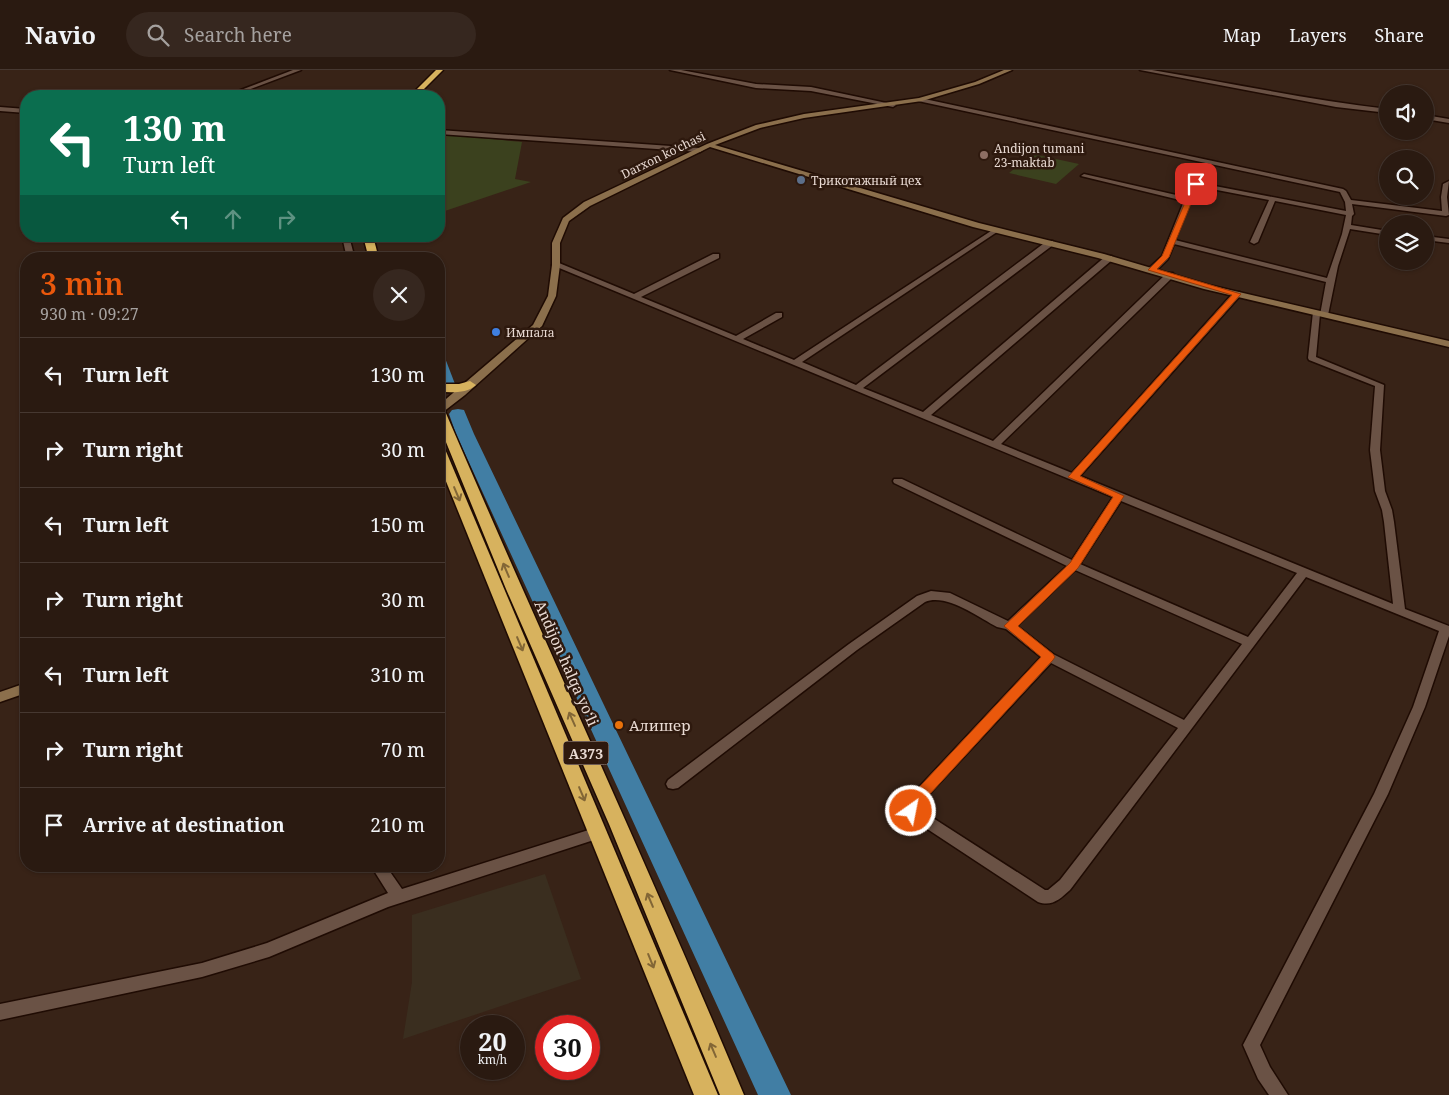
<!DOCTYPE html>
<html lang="en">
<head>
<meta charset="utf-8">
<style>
  :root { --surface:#2a1a11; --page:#36271f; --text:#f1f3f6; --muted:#a5a19f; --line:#463831; --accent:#ea580c }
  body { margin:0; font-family:"Noto Serif",serif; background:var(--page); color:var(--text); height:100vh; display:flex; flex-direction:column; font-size:19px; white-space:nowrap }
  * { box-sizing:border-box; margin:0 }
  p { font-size:16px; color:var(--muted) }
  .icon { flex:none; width:28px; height:28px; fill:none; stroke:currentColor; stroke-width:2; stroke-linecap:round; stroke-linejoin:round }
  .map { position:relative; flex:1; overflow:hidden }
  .side { position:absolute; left:20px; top:182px; width:425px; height:620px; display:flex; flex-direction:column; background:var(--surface); border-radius:20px; box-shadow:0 1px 4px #0004,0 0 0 1px var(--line) }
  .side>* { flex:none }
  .hud { position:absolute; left:20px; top:20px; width:425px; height:152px; border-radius:20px; box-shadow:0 1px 4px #0004,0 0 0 1px var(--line); background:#0b6e4f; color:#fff; overflow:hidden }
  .tools { position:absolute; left:1379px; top:15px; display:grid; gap:10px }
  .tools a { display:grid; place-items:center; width:55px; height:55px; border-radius:50%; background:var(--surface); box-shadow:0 1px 4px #0004,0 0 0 1px var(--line); font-size:25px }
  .speed { position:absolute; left:460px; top:945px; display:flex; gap:10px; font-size:25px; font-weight:700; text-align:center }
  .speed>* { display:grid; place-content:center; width:65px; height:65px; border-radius:50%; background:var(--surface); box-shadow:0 1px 4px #0004,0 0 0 1px var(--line); line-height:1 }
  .speed small { font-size:12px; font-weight:400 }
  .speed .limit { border:8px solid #d22; background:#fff; color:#111 }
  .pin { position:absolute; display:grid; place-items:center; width:42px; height:42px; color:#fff; margin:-21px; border-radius:10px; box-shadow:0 2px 8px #0006 }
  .me { position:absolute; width:55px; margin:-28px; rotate:33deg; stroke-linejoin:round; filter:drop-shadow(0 0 4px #0008) }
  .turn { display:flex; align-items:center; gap:18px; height:105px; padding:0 20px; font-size:22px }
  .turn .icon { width:65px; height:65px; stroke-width:2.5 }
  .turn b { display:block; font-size:35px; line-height:42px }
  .lanes { display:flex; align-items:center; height:48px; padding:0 20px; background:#0003; justify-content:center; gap:25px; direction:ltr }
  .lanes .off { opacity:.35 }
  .round { display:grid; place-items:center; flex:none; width:52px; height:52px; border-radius:26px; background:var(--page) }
  .head { display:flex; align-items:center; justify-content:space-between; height:85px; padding:0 20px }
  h1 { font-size:30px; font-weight:600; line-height:38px; color:var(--accent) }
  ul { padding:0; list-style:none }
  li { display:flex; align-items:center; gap:15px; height:75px; padding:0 20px; border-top:1px solid var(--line) }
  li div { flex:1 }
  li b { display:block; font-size:19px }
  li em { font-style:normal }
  header { display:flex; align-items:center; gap:30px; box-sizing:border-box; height:70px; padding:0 25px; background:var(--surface); border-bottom:1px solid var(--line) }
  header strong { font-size:24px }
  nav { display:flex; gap:28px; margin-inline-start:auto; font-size:18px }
  .search { width:350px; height:45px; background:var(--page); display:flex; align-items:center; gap:12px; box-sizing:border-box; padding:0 18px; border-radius:28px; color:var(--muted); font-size:19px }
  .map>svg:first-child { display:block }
  .industrial { fill:#3a2e1f }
  .green { fill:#3b411e }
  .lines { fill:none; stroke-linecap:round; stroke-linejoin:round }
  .river { fill:#417ea4; fill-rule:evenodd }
  .street-casing { stroke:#1f0b03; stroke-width:3 }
  .secondary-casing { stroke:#1f0b03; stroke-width:3 }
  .highway-casing { stroke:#1f0b03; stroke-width:3 }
  .street { fill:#6a5245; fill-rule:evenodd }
  .secondary { fill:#8b6f4c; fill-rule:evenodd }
  .highway { fill:#d7b25e; fill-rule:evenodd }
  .oneway { stroke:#826636 }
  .route { fill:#ea580c; stroke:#983908 }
  .education-dot { fill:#8d6e63; stroke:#2e190e; stroke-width:2 }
  .service-dot { fill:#5c6f8a; stroke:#2e190e; stroke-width:2 }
  .shop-dot { fill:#3f7fe0; stroke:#2e190e; stroke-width:2 }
  .food-dot { fill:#e8710a; stroke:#2e190e; stroke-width:2 }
  .labels { text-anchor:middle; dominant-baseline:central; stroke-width:5; stroke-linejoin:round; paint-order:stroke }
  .far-poi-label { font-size:12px; fill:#e9dad3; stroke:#2e190e; text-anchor:start }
  .far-street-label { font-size:12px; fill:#e9dad3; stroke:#2e190e }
  .shield { fill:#2e190e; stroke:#b1a098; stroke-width:1 }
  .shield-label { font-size:14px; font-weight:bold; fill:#e9dad3 }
  .street-label { font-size:15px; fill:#e9dad3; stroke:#2e190e }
  .poi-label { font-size:15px; fill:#e9dad3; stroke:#2e190e; text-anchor:start }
</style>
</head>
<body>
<header>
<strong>Navio</strong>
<div class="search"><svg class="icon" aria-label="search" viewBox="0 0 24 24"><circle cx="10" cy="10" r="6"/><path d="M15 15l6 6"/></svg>Search here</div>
<nav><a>Map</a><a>Layers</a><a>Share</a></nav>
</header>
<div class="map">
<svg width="1449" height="1025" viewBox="0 0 1449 1025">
  <rect width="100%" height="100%" fill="#382317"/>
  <!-- industrial -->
  <path class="industrial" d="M545 804 581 909 403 969 412 912V845Z"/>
  <!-- green -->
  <g class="green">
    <path d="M439 64 522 72 515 109 531 112 439 143Z"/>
    <path d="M1033 84 1079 94 1056 114 1009 103Z"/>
  </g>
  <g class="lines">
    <!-- river -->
    <g class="river">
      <path d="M439 286 445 288 455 314 453 318H441L439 314Z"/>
      <path d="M458 339 464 340 474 364 791 1025H758L456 364 449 344 452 340Z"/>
    </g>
    <!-- street casing -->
    <g class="street-casing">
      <g id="street">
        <path d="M293 0H301L232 26H225Z"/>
        <path d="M670 0H681L756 14 811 17 896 35 893 37 811 21 756 18Z"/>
        <path d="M1140 0H1152C1231 13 1309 30 1388 39V43L1336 37Z"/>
        <path d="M920 28 1343 119 1346 121 1351 130 1442 141 1441 127 1443 114 1449 111 1447 127 1449 145 1446 146 1352 134 1354 144 1352 146 1351 155 1388 161V165L1350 159 1338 196 1328 245 1324 247 1320 245 1326 212 1174 174 1168 189 1155 202H1149V198L1162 186 1184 131 1081 106 1084 104 1185 127 1191 114 1194 112 1346 141 1345 132 1340 122 918 31ZM1196 116 1269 130 1250 172 1254 174 1258 172 1275 131 1346 145 1342 164 1327 208 1175 170Z"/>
        <path d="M0 37 26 39V43L0 41Z"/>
        <path d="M1425 45 1449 49V53L1425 49Z"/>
        <path d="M439 60 700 78 703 80 700 82 439 64Z"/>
        <path d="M994 159 1000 160 802 292 856 315 1047 171H1053V175L863 318 923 342 1106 186H1112V190L931 345 993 371 1167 203H1173V207L1001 374 1072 403 1234 222H1240V226L1080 406 1393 534 1384 452 1382 440 1375 421 1370 380 1375 316 1309 290 1308 288 1313 242 1320 244 1316 287 1384 315 1380 380 1385 421 1392 440 1394 452 1405 539 1449 556V566L1425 637 1388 724 1260 975 1270 997 1288 1025H1269L1258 1009 1243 975 1374 724 1413 637 1439 561 1306 507 1070 820C1060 829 1052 837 1038 832L906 745 904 741 908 729 1041 587 1006 559 997 557C978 547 946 523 925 532L857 580 678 718 673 719 668 718 666 714 668 710 849 574 917 526 931 521 950 523 1008 551 1067 496 894 413 893 411 894 409H902L1072 490 1113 427 552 195 559 193 634 224 713 184H719V188L641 227 736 266 776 243H782V247L743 269 794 290ZM1121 431 1297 503 1248 567 1080 494ZM1075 500 1242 574 1184 650 1053 584 1017 556ZM1051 593 1178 658 1060 810 1048 820H1045L919 739V735Z"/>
        <path d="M342 166H349L355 189H347Z"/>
        <path d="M1425 166 1449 169V173L1425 170Z"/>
        <path d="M598 757 603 759 605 763 603 767 388 837 269 887 202 907 0 950V934L202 893 267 873 388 823 371 796H386L402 819Z"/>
      </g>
    </g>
    <!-- secondary casing -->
    <g class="secondary-casing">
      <g id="secondary">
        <path d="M1004 0H1012L979 14 922 31 804 48 760 58 715 75 979 153 1104 184 1209 215 1449 271V277L1204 219 1098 188 973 157 710 77 590 136 569 151 560 173V195L556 226 542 256 465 325 443 342 439 343V335L533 255 548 226 552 195V173L563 148 584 132 707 74 756 55 804 44 919 28 975 12Z"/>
        <path d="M26 613V623L0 632V622Z"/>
      </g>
    </g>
    <!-- highway casing -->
    <g class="highway-casing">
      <g id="highway">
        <path d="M436 0H443L417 26H410Z"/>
        <path d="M363 166H373L379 189H369Z"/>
        <path d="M470 311 476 315C467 324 451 322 439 322V314H459Z"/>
        <path d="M439 337 445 341C543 570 648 795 744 1025H720L609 754 506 519 439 355Z"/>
        <path d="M439 375 445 379 718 1025H694L439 394Z"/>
      </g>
    </g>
    <!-- street -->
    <use href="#street" class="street"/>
    <!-- secondary -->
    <use href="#secondary" class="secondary"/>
    <!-- highway -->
    <use href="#highway" class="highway"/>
  </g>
  <!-- one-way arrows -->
  <defs><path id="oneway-shaft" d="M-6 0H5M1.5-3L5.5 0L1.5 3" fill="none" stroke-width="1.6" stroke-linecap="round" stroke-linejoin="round" transform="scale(1.25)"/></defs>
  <g class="oneway">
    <use href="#oneway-shaft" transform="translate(457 424) rotate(67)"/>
    <use href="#oneway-shaft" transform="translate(506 500) rotate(-113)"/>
    <use href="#oneway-shaft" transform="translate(520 574) rotate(67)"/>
    <use href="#oneway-shaft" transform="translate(572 649) rotate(-114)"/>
    <use href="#oneway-shaft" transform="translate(582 724) rotate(67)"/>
    <use href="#oneway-shaft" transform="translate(650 830) rotate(-113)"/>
    <use href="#oneway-shaft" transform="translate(651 891) rotate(68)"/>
    <use href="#oneway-shaft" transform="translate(713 980) rotate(-113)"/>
  </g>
  <!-- route -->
  <path class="route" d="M1196 112 1199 114 1169 187 1157 199 1241 224 1080 406 1124 426 1078 498 1018 556 1053 584 1055 587 1053 590 919 736 916 745 911 747 906 745 904 741 908 729 1041 587 1004 556 1070 493 1113 427 1068 407 1232 225 1148 200 1162 186 1193 114Z"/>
  <!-- markers -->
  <circle class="education-dot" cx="984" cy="85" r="5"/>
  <circle class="service-dot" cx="801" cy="110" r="5"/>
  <circle class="shop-dot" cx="496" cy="262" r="5"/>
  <circle class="food-dot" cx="619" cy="655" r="5"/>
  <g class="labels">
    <!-- far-poi labels -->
    <g class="far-poi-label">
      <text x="994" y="78">Andijon tumani<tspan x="994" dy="14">23-maktab</tspan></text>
      <text x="811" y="110">Трикотажный цех</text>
      <text x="506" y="262">Импала</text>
    </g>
    <!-- far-street labels -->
    <g class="far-street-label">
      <text transform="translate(663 85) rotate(-26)">Darxon ko'chasi</text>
    </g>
    <!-- shield labels -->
    <rect class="shield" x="563.5" y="671.5" width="45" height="23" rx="4"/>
    <g class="shield-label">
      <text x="586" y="683">A373</text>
    </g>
    <!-- street labels -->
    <g class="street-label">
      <text transform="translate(567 593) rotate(66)">Andijon halqa yo‘li</text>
    </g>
    <!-- poi labels -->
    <g class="poi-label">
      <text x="629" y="655">Алишер</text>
    </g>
  </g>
</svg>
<div class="tools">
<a><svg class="icon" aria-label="sound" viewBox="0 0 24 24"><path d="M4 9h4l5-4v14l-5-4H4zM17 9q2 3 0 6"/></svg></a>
<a><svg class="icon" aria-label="search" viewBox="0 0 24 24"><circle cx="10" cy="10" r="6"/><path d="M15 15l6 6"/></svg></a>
<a><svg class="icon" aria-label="layers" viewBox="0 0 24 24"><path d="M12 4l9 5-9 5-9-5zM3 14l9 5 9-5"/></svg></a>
</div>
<div class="speed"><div>20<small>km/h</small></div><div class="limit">30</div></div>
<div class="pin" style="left:1196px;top:114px;background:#d93025"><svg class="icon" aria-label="arrive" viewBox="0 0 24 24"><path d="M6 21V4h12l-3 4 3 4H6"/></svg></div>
<svg class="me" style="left:911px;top:741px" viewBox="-20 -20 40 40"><circle r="17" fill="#ea580c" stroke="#fff" stroke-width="3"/><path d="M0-11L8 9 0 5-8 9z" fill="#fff"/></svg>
<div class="hud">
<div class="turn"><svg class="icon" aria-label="left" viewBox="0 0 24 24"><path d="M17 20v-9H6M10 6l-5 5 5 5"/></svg><div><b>130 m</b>Turn left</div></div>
<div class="lanes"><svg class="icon" aria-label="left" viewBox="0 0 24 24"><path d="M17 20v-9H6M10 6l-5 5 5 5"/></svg><svg class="icon off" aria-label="ahead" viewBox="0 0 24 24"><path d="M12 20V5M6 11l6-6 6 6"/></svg><svg class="icon off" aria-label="right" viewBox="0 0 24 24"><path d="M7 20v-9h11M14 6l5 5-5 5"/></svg></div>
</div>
<section class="side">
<div class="head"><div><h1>3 min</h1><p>930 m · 09:27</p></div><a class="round"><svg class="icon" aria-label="close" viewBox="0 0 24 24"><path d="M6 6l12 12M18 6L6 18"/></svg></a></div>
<ul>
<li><svg class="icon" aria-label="left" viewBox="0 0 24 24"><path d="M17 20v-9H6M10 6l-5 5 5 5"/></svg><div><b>Turn left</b></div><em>130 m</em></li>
<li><svg class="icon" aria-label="right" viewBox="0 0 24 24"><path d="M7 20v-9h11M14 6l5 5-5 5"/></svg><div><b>Turn right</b></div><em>30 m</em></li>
<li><svg class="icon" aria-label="left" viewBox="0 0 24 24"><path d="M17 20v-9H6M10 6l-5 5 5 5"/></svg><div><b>Turn left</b></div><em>150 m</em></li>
<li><svg class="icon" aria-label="right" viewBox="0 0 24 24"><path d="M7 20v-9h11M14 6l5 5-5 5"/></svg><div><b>Turn right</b></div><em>30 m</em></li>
<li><svg class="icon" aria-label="left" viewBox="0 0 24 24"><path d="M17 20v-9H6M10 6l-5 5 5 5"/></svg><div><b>Turn left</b></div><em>310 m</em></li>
<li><svg class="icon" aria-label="right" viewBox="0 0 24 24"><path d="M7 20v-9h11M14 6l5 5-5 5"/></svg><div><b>Turn right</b></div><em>70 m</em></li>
<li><svg class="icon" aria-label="arrive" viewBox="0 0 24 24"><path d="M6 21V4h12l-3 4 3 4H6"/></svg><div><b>Arrive at destination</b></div><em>210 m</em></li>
</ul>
</section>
</div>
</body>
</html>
